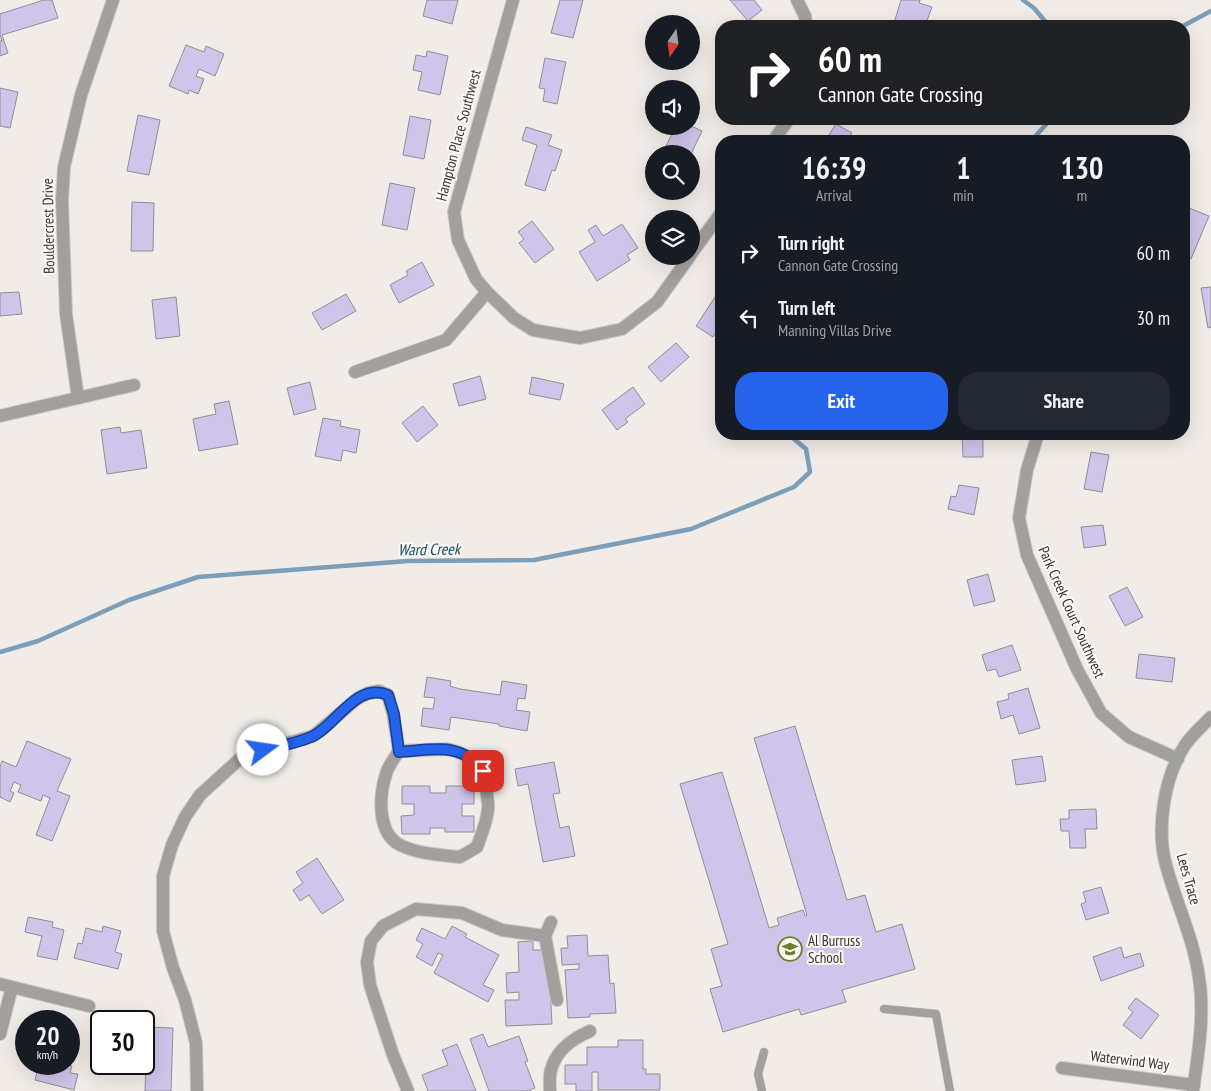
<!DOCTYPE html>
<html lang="en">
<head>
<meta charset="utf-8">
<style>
  :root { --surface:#171b24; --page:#242831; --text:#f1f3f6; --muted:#9ea1a6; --accent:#2563eb }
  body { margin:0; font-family:"PT Sans Narrow",sans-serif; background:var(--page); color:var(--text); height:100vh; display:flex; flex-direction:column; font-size:19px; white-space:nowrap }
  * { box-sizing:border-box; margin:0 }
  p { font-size:16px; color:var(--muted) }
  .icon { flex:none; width:28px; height:28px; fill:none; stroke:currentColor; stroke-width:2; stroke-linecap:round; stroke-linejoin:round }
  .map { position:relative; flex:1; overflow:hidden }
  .drawer { position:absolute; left:715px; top:135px; width:475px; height:305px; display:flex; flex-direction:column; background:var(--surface); border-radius:20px; box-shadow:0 5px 20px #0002 }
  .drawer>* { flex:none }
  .guide { position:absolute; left:715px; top:20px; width:475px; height:105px; border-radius:20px; box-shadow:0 5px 20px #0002; background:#202124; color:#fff; overflow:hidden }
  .needle { width:32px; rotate:193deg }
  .fabs { position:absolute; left:645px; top:15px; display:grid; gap:10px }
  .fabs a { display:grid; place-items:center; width:55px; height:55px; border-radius:50%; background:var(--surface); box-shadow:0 5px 20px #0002; font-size:25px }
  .speed { position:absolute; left:15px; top:1010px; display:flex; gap:10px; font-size:25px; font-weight:700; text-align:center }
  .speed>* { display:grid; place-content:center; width:65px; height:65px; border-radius:50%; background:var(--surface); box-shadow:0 5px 20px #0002; line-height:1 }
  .speed small { font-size:12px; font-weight:400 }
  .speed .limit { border:2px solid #111; border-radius:8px; background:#fff; color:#111 }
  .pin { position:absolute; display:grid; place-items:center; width:42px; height:42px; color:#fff; margin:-21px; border-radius:10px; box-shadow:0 2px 8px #0006 }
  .me { position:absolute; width:55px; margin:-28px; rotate:76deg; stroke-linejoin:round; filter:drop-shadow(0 0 4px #0008) }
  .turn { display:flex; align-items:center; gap:18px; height:105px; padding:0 20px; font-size:22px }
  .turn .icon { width:65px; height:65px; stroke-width:2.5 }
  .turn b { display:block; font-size:35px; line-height:42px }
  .eta { display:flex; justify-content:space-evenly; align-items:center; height:85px; text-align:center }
  .eta b { font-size:30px; font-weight:700; line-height:35px }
  .primary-button { display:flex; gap:10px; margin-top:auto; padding:10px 20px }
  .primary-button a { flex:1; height:58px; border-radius:20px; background:var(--accent); color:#fff; font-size:20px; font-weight:700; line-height:58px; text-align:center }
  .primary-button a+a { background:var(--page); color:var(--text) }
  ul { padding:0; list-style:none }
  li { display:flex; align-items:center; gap:15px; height:65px; padding:0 20px }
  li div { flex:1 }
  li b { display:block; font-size:19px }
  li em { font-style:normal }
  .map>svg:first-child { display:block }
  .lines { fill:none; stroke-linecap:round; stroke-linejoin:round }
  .stream { stroke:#7c9eb8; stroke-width:4.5 }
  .building { fill:#cfc4ea; stroke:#908e94 }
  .service-casing { stroke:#ccc7c3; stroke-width:9 }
  .minor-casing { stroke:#ccc7c3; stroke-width:14 }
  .service { stroke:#a1a09d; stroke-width:8 }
  .minor { stroke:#a1a09d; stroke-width:12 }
  .route-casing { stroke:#184099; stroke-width:12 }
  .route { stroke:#2563eb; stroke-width:9 }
  .labels { text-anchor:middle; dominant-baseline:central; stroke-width:4; stroke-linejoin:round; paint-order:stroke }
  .street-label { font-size:15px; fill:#363432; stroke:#fef9f4 }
  .poi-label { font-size:15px; fill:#363432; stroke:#fef9f4; text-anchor:start }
  .water-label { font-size:16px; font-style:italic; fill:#124b6f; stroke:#fef9f4 }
</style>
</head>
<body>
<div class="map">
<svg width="1211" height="1091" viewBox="0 0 1211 1091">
  <rect width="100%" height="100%" fill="#f1ece7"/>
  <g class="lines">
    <!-- stream -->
    <g class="stream">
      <path d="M1023 0 1034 8 1049 26"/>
      <path d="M1183 26 1211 11"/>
      <path d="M1031 141 1051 119"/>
      <path d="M0 652 38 641 129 600 198 577 408 561 534 560 691 529 794 487 810 472 806 449 788 434"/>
    </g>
  </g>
  <!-- building -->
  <g class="building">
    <path d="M44 0H52L58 18 2 35 8 53 0 56V41H2L0 35V14Z"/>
    <path d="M427 0H458L452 24 423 16Z"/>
    <path d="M560 0H583L573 38 551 33Z"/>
    <path d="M730 0H754L762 10 748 21Z"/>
    <path d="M901 0H920L919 3 932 7 925 26H893Z"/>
    <path d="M186 45 204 52 206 46 224 54 215 76 199 69 196 76 204 79 198 94 189 90 188 94 169 86Z"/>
    <path d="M427 51 448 56 440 95 418 90 422 72 413 70 416 55 426 57Z"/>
    <path d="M545 58 566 62 557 104 543 101 545 89 539 88Z"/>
    <path d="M0 88 18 92 10 128 0 126Z"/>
    <path d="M138 115 160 120 149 175 127 171Z"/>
    <path d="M410 116 431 120 424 159 403 155Z"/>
    <path d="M836 124 852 133 847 140 849 141H825Z"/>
    <path d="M676 126H691L702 131 691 154H662Z"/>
    <path d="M526 127 552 135 548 145 562 150 555 171 552 170 545 191 525 185 537 145 522 140Z"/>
    <path d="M390 183 415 188 407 230 382 225Z"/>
    <path d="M132 202 154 203 153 251H131Z"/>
    <path d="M1184 206 1209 216 1191 259 1184 256Z"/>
    <path d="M532 221 554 249 535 263 519 243 524 239 518 232Z"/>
    <path d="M622 224 638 248 627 255 630 260 597 281 579 252 595 242 588 230 596 225 603 236Z"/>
    <path d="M422 262 434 285 399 303 390 285 408 275 406 271Z"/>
    <path d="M1211 287V327L1208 328 1201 288Z"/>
    <path d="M719 291 721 292V325L713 337 696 326Z"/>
    <path d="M19 292 22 314 0 316V293Z"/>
    <path d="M346 294 356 311 322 330 312 313Z"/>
    <path d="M176 297 180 336 156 339 152 300Z"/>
    <path d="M676 343 689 357 661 382 648 367Z"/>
    <path d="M480 376 486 399 459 406 453 384Z"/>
    <path d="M532 377 564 384 560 400 529 394Z"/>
    <path d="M310 382 316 409 294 415 287 388Z"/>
    <path d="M633 387 645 404 625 419 628 422 617 430 602 410Z"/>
    <path d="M229 401 238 444 199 451 193 419 216 414 214 404Z"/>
    <path d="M423 406 438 425 417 442 402 423Z"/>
    <path d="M323 418 341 421 340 426 360 430 356 453 343 450 341 461 315 456Z"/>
    <path d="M120 427 121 433 141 430 147 468 107 474 101 430Z"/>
    <path d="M962 434H983V457H963Z"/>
    <path d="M1091 452 1109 455 1102 492 1084 489Z"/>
    <path d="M959 485 979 488 974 515 948 509 951 496 956 497Z"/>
    <path d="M1103 525 1106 545 1084 548 1081 527Z"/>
    <path d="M988 574 995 601 974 606 967 580Z"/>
    <path d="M1127 587 1143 617 1125 626 1109 596Z"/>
    <path d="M1012 645 1021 670 999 677 996 669 987 671 982 655Z"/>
    <path d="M1139 654 1175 658 1172 682 1136 678Z"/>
    <path d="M427 677 451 681 450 686 460 689 500 695 502 681 527 685 525 699 518 698 516 710 530 712 527 731 499 726V724L451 717 449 730 421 726 423 708 433 709 435 698 424 697Z"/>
    <path d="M1028 688 1040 728 1019 734 1013 715 1001 719 997 702 1009 699 1008 694Z"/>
    <path d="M795 726 847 900 865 895 876 932 902 924 915 969 842 990 846 1002 801 1015 799 1009 723 1032 710 989 722 986 711 949 728 944 680 784 722 772 769 928 779 925 777 918 803 910 805 916 807 915 754 738Z"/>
    <path d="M27 741 71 759 57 791 70 796 52 841 36 835 50 798 43 795 41 801 18 792 21 785 14 782 10 791 14 793 10 802 0 797V767L2 761 16 767Z"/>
    <path d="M1042 756 1046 781 1016 785 1012 760Z"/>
    <path d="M554 762 560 793 553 794 560 828 569 826 575 856 543 862 528 784 518 786 515 769Z"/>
    <path d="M402 786H430V793H446V786H474V804H462V816H474V832H445V828H430V834H402L401 816 414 815V804H402Z"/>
    <path d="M1096 809 1097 829H1085L1086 848H1070L1069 831H1061L1060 819H1069V810Z"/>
    <path d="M317 858 344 900 322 914 309 895 300 901 293 890 303 883 296 872Z"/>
    <path d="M1101 887 1109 913 1086 920 1081 904 1086 902 1083 892Z"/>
    <path d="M28 917 53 922 52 927 64 930 57 960 37 956 42 936 25 932Z"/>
    <path d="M103 926 121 931 115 952 122 954 118 969 74 958 78 943 82 944 86 928 102 932Z"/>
    <path d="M452 926 467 934 465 937 499 955 483 985 494 990 488 1002 434 973 443 955 438 953 432 966 416 957 423 944 416 940 422 928 445 939Z"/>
    <path d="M587 935 588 956 608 955 610 984 614 983 616 1013 590 1014V1017L568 1018 565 970 579 969V964L562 965 561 948H568L567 936Z"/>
    <path d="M533 941V950H545L549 970 552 1024 506 1026 505 1000H519V992L507 993 506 973 519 972 518 942Z"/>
    <path d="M1121 947 1124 958 1140 953 1144 966 1101 981 1093 957Z"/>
    <path d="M1136 998 1159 1015 1141 1039 1123 1025 1133 1012 1128 1008Z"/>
    <path d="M144 1027 173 1028 171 1091H145L146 1061H144Z"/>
    <path d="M483 1034 488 1047 519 1036 528 1061 525 1062 535 1088 527 1091H489L470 1039Z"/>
    <path d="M618 1040H643V1069H646V1074H660V1090H598V1072H592V1091H576V1084H565V1065H587V1047H618Z"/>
    <path d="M457 1044 476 1091H428L422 1075 448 1065 442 1050Z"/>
    <path d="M39 1064H63L72 1066 70 1073 78 1074 74 1090 35 1080Z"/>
  </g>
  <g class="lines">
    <!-- service casing -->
    <g class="service-casing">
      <g id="service">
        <path d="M884 1009 936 1014 950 1091"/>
        <path d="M762 1091 758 1074 764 1052"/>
      </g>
    </g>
    <!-- minor casing -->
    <g class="minor-casing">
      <g id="minor">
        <path d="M513 0 454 212 458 240 476 279 487 292 514 318 533 330 580 338 622 329 657 302 690 256"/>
        <path d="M797 0 805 16 806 26"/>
        <path d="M773 141 789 119"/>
        <path d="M691 254 721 213"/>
        <path d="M355 372 446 340 487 292"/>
        <path d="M78 398 66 314 62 200 64 167 81 95 113 0"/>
        <path d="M0 416 134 385"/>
        <path d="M1038 434 1027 470 1019 518 1027 555 1077 669 1101 713 1129 737 1178 759"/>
        <path d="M448 749C474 755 485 767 487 794 487 799 489 805 488 809 487 822 481 835 477 847L460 857C441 855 418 854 400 845 377 833 379 796 386 774 388 766 394 759 399 751Z"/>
        <path d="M545 936 557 1000"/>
        <path d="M0 984 89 1006"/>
        <path d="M0 1034 12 987"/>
        <path d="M1062 1068 1194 1085"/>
        <path d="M197 1091 196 1043 185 1000 173 968 163 931V876L172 845 185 817 200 795 244 755 313 736 358 698 368 693 379 691 388 695 393 714 399 751"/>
        <path d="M408 1091 393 1055 370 985 367 962 371 941 383 926 416 909 462 913 502 930 545 936 551 922"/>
        <path d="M550 1091C550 1085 549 1077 551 1070 556 1050 572 1039 590 1031"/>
        <path d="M1193 1091C1198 1054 1205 1015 1199 978 1194 939 1176 903 1166 865 1156 829 1164 777 1185 745 1192 735 1202 726 1211 717"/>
      </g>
    </g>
    <!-- service -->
    <use href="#service" class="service"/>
    <!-- minor -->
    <use href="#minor" class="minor"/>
  </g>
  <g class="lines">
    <!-- route casing -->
    <g class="route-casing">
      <path id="route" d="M263 750C280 746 300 743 315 735 338 722 357 682 388 695L394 714 399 752C431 750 461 741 483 771"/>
    </g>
    <!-- route -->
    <use href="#route" class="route"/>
  </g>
  <!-- icons -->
  <defs>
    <g id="school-ring" transform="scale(1.25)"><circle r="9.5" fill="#fef9f4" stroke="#6c8031" stroke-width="1.5"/><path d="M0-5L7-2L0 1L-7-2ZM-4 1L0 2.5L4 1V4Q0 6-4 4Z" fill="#6c8031"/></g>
  </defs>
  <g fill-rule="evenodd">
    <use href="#school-ring" x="790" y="949"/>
  </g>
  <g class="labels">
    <!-- street labels -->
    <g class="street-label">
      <text transform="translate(458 135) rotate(-75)">Hampton Place Southwest</text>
      <text transform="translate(48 226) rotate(-91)">Bouldercrest Drive</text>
      <text transform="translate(1072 612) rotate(66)">Park Creek Court Southwest</text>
      <text transform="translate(1189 879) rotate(74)">Lees Trace</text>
      <text transform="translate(1130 1060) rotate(7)">Waterwind Way</text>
    </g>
    <!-- poi labels -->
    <g class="poi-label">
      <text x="808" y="940">Al Burruss<tspan x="808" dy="17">School</tspan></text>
    </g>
    <!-- water labels -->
    <g class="water-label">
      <text transform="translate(429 549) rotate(-1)">Ward Creek</text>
    </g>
  </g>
</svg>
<div class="fabs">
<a><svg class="needle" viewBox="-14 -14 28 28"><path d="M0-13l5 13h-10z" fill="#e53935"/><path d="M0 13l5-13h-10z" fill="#9ea1a6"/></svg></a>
<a><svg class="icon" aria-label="sound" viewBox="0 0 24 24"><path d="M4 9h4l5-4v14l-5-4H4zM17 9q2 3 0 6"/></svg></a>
<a><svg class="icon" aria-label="search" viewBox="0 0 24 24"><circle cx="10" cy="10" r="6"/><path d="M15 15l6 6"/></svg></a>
<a><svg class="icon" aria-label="layers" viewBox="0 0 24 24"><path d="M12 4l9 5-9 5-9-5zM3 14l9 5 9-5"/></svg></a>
</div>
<div class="speed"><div>20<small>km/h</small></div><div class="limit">30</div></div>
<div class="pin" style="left:483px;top:771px;background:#d93025"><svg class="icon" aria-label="arrive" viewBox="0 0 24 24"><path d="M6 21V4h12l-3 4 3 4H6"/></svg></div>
<svg class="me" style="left:263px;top:750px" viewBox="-20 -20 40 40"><circle r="19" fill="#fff"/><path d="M0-13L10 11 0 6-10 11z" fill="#2563eb"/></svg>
<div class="guide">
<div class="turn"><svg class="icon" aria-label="right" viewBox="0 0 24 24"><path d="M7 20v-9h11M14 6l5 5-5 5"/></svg><div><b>60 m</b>Cannon Gate Crossing</div></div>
</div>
<section class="drawer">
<div class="eta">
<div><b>16:39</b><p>Arrival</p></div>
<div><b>1</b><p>min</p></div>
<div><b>130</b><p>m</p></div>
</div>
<ul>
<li><svg class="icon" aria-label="right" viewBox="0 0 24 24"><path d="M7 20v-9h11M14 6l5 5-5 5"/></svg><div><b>Turn right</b><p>Cannon Gate Crossing</p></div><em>60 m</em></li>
<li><svg class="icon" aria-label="left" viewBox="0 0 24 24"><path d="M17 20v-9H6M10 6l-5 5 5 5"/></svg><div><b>Turn left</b><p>Manning Villas Drive</p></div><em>30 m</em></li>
</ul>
<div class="primary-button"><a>Exit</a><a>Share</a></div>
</section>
</div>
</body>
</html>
